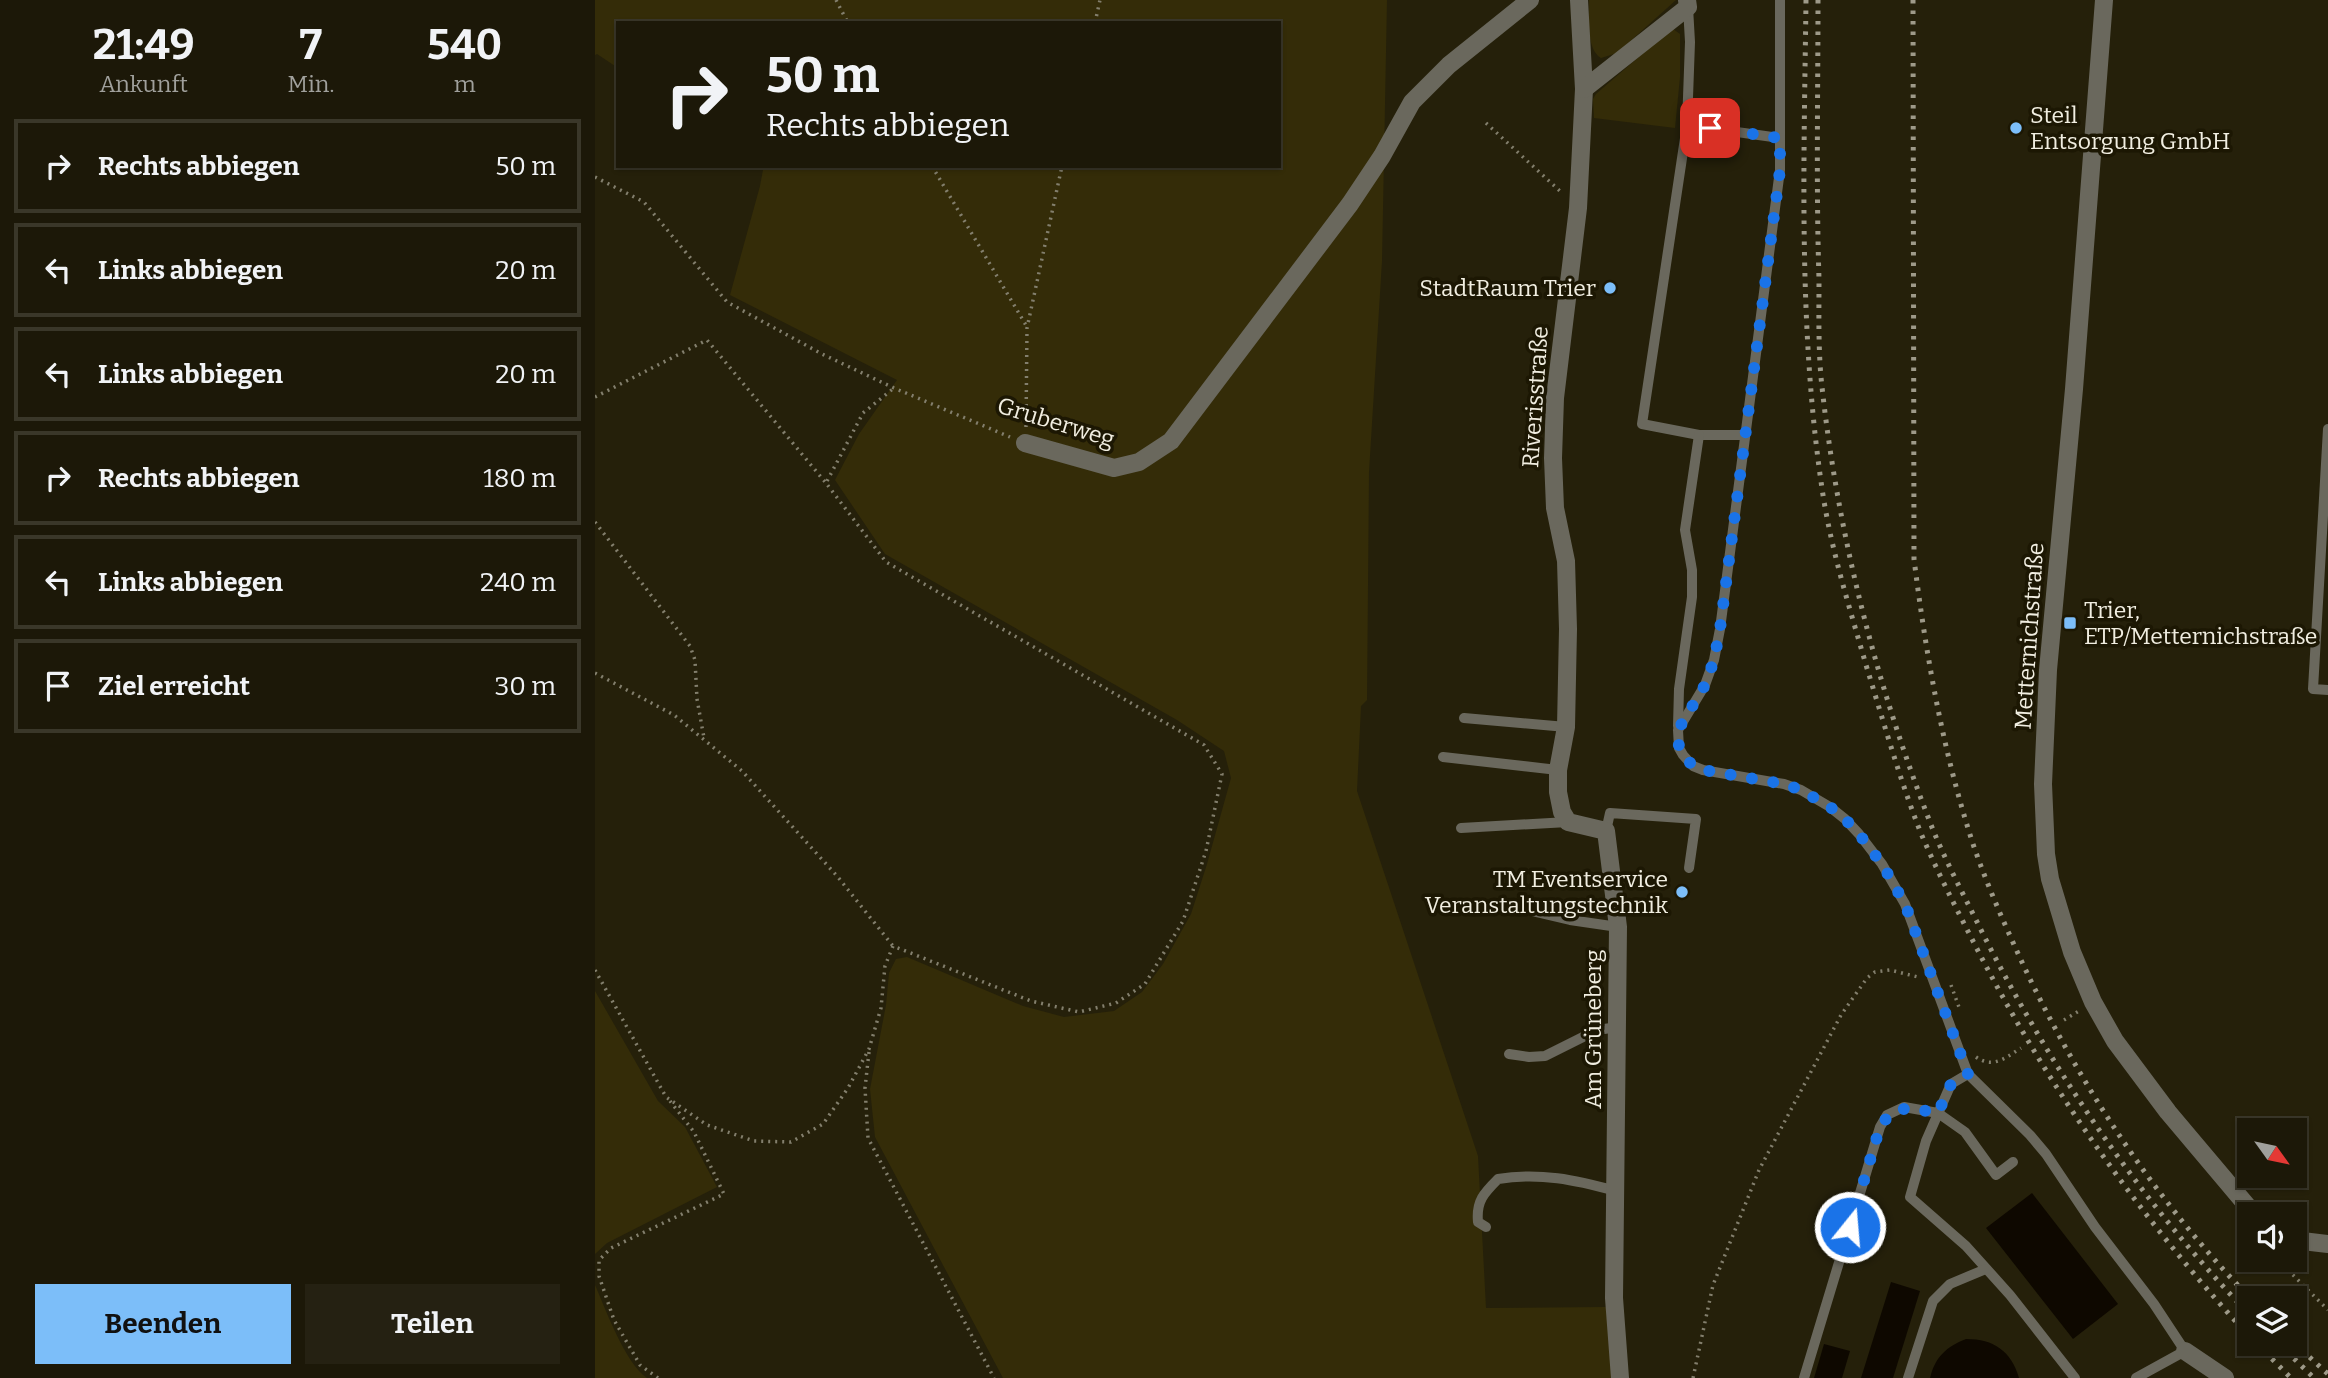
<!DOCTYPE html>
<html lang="de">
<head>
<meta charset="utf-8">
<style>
  :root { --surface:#1c1808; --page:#252112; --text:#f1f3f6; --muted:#a0a09c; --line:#3a3729; --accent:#7cbef9 }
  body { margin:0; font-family:Bitter,serif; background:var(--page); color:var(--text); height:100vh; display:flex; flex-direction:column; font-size:26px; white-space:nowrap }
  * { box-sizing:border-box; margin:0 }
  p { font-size:23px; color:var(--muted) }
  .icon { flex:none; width:38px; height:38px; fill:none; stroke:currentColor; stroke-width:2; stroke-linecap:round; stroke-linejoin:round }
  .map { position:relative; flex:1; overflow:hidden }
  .drawer { display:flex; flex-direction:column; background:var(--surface); width:595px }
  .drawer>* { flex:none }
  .hud { position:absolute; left:21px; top:21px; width:665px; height:147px; border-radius:0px; box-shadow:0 2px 5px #0004,0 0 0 2px var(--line); background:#1c1808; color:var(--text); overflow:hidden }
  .needle { width:46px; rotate:123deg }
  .tools { position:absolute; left:1642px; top:1118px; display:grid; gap:14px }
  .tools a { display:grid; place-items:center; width:70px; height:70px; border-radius:0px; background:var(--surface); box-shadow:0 2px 5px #0004,0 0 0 2px var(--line); font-size:35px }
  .pin { position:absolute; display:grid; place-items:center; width:60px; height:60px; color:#fff; margin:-30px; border-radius:14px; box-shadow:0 4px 10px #0006 }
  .me { position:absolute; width:77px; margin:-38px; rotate:17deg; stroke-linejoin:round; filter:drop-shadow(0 0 5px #0008) }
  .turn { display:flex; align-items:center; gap:24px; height:147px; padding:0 35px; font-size:32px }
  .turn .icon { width:91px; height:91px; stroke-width:2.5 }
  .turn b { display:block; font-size:49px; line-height:60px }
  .eta { display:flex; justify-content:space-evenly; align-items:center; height:119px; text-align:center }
  .eta b { font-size:42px; font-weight:700; line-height:49px }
  .primary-button { display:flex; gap:14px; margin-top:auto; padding:14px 35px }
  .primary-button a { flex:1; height:80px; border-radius:0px; background:var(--accent); color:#111; font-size:28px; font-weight:700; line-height:80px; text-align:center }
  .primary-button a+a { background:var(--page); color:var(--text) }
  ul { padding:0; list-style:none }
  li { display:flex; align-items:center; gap:21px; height:94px; margin:0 14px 10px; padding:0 21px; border:4px solid var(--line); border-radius:0px }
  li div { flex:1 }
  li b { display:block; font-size:26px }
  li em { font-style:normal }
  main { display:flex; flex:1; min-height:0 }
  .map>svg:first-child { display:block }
  .green { fill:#342c08 }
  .water { fill:#0e0800 }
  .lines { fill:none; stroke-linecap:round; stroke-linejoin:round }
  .path { stroke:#837f6d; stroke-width:3.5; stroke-dasharray:2 5; stroke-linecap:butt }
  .lane { stroke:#6a685d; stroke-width:10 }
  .street { stroke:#6a685d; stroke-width:18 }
  .rail { stroke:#9e9a89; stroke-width:5; stroke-dasharray:3.5 7; stroke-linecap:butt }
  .route { stroke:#1a73e8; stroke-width:12; stroke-dasharray:0 21.6 }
  .poi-dot { fill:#7cbef9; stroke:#1c1703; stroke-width:2.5 }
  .labels { text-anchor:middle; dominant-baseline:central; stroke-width:7; stroke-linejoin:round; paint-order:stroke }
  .poi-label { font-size:23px; fill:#f1eee1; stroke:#1c1703; text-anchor:start }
  .street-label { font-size:23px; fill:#f1eee1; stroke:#1c1703 }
</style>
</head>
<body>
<main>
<section class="drawer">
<div class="eta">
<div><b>21:49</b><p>Ankunft</p></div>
<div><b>7</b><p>Min.</p></div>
<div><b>540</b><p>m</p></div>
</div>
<ul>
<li><svg class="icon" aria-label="right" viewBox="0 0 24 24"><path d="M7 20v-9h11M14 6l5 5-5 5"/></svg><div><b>Rechts abbiegen</b></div><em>50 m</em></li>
<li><svg class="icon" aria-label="left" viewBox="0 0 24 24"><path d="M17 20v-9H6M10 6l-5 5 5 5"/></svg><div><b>Links abbiegen</b></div><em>20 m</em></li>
<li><svg class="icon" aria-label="left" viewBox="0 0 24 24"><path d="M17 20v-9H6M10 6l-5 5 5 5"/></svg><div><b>Links abbiegen</b></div><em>20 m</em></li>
<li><svg class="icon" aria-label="right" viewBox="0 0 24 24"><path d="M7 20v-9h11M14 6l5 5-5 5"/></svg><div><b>Rechts abbiegen</b></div><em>180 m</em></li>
<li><svg class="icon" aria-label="left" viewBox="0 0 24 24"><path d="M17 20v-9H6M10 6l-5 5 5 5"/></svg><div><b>Links abbiegen</b></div><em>240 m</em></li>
<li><svg class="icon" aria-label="arrive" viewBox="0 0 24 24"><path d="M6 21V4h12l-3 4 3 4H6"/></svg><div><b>Ziel erreicht</b></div><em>30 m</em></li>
</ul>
<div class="primary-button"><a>Beenden</a><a>Teilen</a></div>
</section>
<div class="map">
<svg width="1733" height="1378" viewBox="0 0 1733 1378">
  <rect width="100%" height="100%" fill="#25200a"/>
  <!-- green -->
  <g class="green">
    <path d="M0 0H792L787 261 774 472 772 700 766 706 762 791 883 1156 891 1308 1011 1307 1019 1378H408L280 1137 275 1089 291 1005 294 973 301 959 312 957 428 1006 469 1017 519 1011 547 992 568 964 596 914 612 864 636 778 629 751 582 720 290 554 240 480 264 434 302 380 135 295 165 186 168 170 163 166H684V23H23V68L2 54 0 55Z"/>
    <path d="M994 0H1081L1022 53 1006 58C990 48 995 17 994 0Z"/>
    <path d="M1078 29 1085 34V77L1080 128 999 118 998 99 1001 94 1075 30Z"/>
    <path d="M0 991 63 1101 90 1127 122 1187 12 1243 0 1254Z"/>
    <path d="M0 1285C11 1310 30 1363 52 1378H0Z"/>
  </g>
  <!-- water -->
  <g class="water">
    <path d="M1437 1193 1523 1304 1478 1339 1391 1228Z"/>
    <path d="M1296 1282 1325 1291 1298 1378H1266Z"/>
    <path d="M1371 1339C1399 1339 1416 1351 1424 1378H1335C1340 1357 1351 1347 1371 1339Z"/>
    <path d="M1229 1344 1255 1351 1247 1378H1219Z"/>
  </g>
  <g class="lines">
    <!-- path -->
    <g class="path">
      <path d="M241 0 253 23"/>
      <path d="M500 23 505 0"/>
      <path d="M891 123 966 192"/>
      <path d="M337 166 432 327"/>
      <path d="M0 177 49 202 132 302 227 354 299 388 415 437"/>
      <path d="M0 397 112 340 231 483"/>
      <path d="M431 427 432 328 467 166"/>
      <path d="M0 522 95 646 100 660 102 699 109 738"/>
      <path d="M0 673 79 715 147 771 242 876 298 946"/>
      <path d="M0 970 71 1097 112 1125 159 1141 196 1142 228 1124 253 1088 274 1049 286 1008 290 966 298 946 436 1001 484 1012 521 1003 550 984 588 921 611 851 627 774 609 745 291 562 231 483 268 413 299 388"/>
      <path d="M1356 985 1365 1010"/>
      <path d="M1469 1020 1484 1011"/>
      <path d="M274 1052 270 1088 273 1138 399 1378"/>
      <path d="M1381 1057C1398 1069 1410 1058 1426 1048"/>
      <path d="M1683 1260 1733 1310"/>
      <path d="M63 1378 45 1365 19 1320 4 1276V1260L16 1248 129 1194 99 1132 75 1101"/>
      <path d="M1098 1378 1118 1285 1164 1170 1246 1015 1272 978 1280 972 1295 970 1323 977"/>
    </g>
    <!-- lane -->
    <g class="lane">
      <path d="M1185 0V170L1125 629 1119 660 1110 685 1083 730 1084 748 1088 755 1098 766 1108 770 1189 784 1206 790 1235 807 1250 819 1264 834 1287 864 1310 904 1373 1074 1435 1135 1451 1154 1500 1227 1559 1304 1590 1351 1541 1378"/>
      <path d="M1092 125 1095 42 1093 7"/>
      <path d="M1733 429 1718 689 1733 690"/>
      <path d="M1149 435H1104L1047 424 1092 125 1185 138"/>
      <path d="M869 718 971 727"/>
      <path d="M1083 726 1084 689 1097 597V570L1090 530 1104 435"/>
      <path d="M848 757 963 770"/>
      <path d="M866 828 973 822"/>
      <path d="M1011 831 1015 813 1101 819 1094 868"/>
      <path d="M929 909 975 920 1023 927"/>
      <path d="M914 1054 934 1057 950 1056 1002 1030 1023 1027"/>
      <path d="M1373 1074 1356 1084 1331 1141 1315 1197 1371 1246 1415 1295 1480 1378"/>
      <path d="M891 1227 883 1222C881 1201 889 1193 903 1179 944 1172 981 1180 1021 1191"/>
      <path d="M1209 1378 1285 1127 1292 1115 1309 1107 1343 1113 1370 1132 1401 1175 1418 1162"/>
      <path d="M1313 1378 1338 1301 1355 1284 1391 1269"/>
    </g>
    <!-- street -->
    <g class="street">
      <path d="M984 0 989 89 983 208 960 398 958 458 960 508 971 561 973 629 971 727 963 770V792L967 812 973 822 1011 831 1023 927 1019 1298 1025 1378"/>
      <path d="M1509 0 1479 389 1453 670 1448 784 1451 854 1455 879 1477 952 1498 1002 1520 1041 1573 1112 1659 1214"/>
      <path d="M989 89 1093 7 1092 0"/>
      <path d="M430 443 519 468 544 462 576 441 755 204 787 156 817 102 854 65 935 0"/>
      <path d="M1699 1240 1733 1244"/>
      <path d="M1590 1351 1630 1378"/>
    </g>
    <!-- rail -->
    <g class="rail">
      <path d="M1211 0C1209 164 1203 332 1228 495 1237 553 1255 609 1271 665 1288 720 1304 777 1325 831 1341 869 1360 906 1379 943 1452 1086 1545 1218 1654 1336"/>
      <path d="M1223 0C1223 93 1221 186 1224 279 1224 315 1223 352 1227 387 1243 534 1280 679 1333 817 1348 857 1369 895 1388 934 1458 1072 1546 1202 1654 1314"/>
      <path d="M1318 0 1319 559C1331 655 1348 752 1378 844 1389 876 1402 907 1416 938 1474 1069 1555 1195 1655 1298"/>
      <path d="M1699 1343 1733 1374"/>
      <path d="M1662 1344 1696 1378"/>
      <path d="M1684 1344 1719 1378"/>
    </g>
  </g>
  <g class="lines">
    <!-- route -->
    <path class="route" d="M1115 128 1185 138V170L1125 629 1119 660 1110 685 1083 730 1084 748 1088 755 1098 766 1108 770 1189 784 1206 790 1235 807 1250 819 1264 834 1287 864 1310 904 1373 1074 1356 1084 1343 1113C1317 1109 1302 1101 1285 1127L1255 1227"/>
  </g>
  <!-- markers -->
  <g class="poi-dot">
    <circle cx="1421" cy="128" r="7"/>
    <circle cx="1015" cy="288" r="7"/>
    <rect x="1468" y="616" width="14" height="14" rx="3.5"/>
    <circle cx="1087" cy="892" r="7"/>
  </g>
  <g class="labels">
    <!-- poi labels -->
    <g class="poi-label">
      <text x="1435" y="115">Steil<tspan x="1435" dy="26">Entsorgung GmbH</tspan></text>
      <text x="1001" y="288" text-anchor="end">StadtRaum Trier</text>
      <text x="1489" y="610">Trier,<tspan x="1489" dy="26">ETP/Metternichstraße</tspan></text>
      <text x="1073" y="879" text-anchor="end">TM Eventservice<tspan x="1073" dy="26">Veranstaltungstechnik</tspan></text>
    </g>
    <!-- street labels -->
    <g class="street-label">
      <text transform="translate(940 397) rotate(-86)">Riverisstraße</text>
      <text transform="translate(461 422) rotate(17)">Gruberweg</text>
      <text transform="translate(1434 636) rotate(-86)">Metternichstraße</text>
      <text transform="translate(998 1029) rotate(-90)">Am Grüneberg</text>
    </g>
  </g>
</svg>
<div class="tools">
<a><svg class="needle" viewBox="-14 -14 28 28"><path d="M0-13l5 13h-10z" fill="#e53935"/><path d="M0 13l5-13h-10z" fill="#a0a09c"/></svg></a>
<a><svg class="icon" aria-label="sound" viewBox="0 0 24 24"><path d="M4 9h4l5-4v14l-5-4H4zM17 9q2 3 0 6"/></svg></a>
<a><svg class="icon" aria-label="layers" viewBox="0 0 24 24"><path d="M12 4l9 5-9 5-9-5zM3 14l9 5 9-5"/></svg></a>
</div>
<div class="pin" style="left:1115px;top:128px;background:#d93025"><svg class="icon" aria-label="arrive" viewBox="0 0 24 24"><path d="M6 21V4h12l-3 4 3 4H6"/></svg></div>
<svg class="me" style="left:1255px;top:1227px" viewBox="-20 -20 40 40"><circle r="17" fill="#1a73e8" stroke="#fff" stroke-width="3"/><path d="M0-11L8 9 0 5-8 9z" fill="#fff"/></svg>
<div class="hud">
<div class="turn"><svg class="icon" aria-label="right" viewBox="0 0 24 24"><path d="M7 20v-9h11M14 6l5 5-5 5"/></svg><div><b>50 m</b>Rechts abbiegen</div></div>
</div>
</div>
</main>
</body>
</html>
